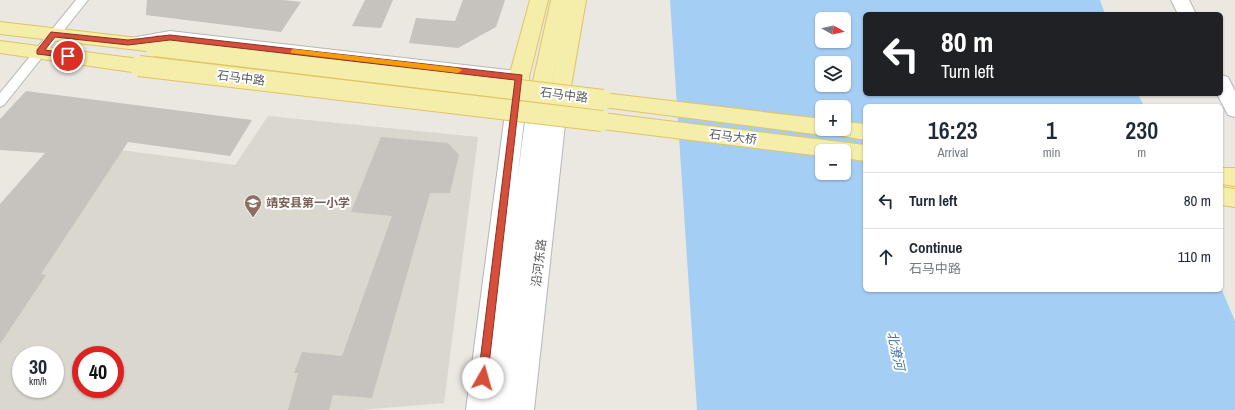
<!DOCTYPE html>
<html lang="en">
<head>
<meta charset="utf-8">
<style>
  :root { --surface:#fff; --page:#f6f6f7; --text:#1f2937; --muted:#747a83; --line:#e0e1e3 }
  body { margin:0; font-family:"Archivo Narrow","Noto Sans SC",sans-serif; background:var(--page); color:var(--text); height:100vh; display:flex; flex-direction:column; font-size:15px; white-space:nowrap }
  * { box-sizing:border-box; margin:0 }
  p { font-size:13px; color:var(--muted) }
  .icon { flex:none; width:22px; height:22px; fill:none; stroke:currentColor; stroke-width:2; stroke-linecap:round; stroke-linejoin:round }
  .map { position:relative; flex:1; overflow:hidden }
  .sheet { position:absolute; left:863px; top:104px; width:360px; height:188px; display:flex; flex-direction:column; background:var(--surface); border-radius:6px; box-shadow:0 1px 3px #0004 }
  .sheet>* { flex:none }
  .banner { position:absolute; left:863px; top:12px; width:360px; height:84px; border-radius:6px; box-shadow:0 1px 3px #0004; background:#202124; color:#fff; overflow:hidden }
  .needle { width:26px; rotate:98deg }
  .fabs { position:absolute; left:815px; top:12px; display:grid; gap:8px }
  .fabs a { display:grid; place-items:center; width:36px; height:36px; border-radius:6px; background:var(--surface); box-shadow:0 1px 3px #0004; font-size:20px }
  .speed { position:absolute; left:12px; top:346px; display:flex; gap:8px; font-size:20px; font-weight:700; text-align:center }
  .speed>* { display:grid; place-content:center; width:52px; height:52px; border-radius:50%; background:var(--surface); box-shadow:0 1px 3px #0004; line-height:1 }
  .speed small { font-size:10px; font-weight:400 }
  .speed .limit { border:6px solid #d22; background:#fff; color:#111 }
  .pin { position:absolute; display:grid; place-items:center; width:34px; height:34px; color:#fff; margin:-17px; border:2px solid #fff; border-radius:50%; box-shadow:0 1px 4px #0007 }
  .me { position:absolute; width:44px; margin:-22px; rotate:7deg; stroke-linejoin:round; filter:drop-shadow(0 0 3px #0008) }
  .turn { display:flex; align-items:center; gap:14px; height:84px; padding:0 12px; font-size:18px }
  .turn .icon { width:52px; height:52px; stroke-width:2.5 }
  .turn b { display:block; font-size:28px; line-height:34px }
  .eta { display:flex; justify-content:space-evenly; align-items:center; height:68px; text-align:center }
  .eta b { font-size:24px; font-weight:600; line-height:28px }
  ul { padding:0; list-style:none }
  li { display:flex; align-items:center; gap:12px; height:56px; padding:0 12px; border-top:1px solid var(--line) }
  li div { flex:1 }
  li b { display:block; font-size:15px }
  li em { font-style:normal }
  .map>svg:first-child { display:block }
  .education { fill:#dad7ce; fill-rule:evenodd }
  .water { fill:#a5cef5; fill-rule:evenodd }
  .building { fill:#c6c2bd }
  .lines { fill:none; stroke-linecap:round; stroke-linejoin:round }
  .lane-casing { stroke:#b3b5b9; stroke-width:2 }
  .secondary-casing { stroke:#b4b6bb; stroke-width:2 }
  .primary-casing { stroke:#e1c462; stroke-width:2 }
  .lane { fill:#fff; fill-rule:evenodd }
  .secondary { fill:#fff; fill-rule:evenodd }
  .primary { fill:#f5edaa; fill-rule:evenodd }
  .primary-bridge-casing { stroke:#e1c462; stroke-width:22; stroke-linecap:butt }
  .primary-bridge { stroke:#f5edaa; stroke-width:20 }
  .route { fill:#d54f3b; stroke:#8a3326 }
  .slow { fill:#f59e0b }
  .labels { text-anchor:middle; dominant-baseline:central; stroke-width:4; stroke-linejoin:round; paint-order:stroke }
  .street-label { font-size:12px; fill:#595b5f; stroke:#fff }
  .education-label { font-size:12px; font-weight:bold; fill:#785e54; stroke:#fff; text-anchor:start }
  .water-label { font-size:13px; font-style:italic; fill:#4975ac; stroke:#fff }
</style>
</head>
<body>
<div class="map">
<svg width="1235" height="410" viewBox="0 0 1235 410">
  <rect width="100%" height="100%" fill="#eae8e0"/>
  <!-- education -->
  <path class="education" d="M268 116 478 137 444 403 361 410H0V272L90 146 235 165ZM21 355H55V389H21ZM81 355H115V389H81Z"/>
  <!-- water -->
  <path class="water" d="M670 0H1100L1105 14H865V94H1138L1144 106H865V290H1221V288L1235 321V410H697ZM822 19H844V41H822ZM822 63H844V85H822ZM822 107H844V129H822ZM822 151H844V173H822Z"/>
  <!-- building -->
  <g class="building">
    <path d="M147 0H283L301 2 281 32 146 15Z"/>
    <path d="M365 0H393L381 28 352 26Z"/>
    <path d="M463 0H505L496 27 458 48 409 43 416 18 455 21Z"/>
    <path d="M26 91 252 120 230 156 128 142 41 274 46 275 0 344V204L45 153 0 150V119Z"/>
    <path d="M381 137 448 143 459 155 450 193H430L372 398 333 395 329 410H288L298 373H294L302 352 342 356 392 216 351 212Z"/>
  </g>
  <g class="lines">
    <!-- lane casing -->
    <g class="lane-casing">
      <path id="lane" d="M76 0H88L4 105 0 107V93Z"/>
    </g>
    <!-- secondary casing -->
    <g class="secondary-casing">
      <g id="secondary">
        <path d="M1171 0H1189L1196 14H1178Z"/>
        <path d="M170 31 526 72 529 77 517 182 526 113 529 108 536 106 543 108 546 113 545 126 546 115 549 110 556 108 563 110 566 115 534 410H466L509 83 170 43 137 48 131 46 128 42 131 38Z"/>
        <path d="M1221 75 1228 77 1235 91V117L1228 115 1217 94H1221Z"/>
      </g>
    </g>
    <!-- primary casing -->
    <g class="primary-casing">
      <g id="primary">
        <path d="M530 0H548L529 77 526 82 519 84 512 82 509 77Z"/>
        <path d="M551 0H586L566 115 563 120 556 122 549 120 546 115 557 57 546 113 543 118 536 120 529 118 526 113Z"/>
        <path d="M0 22 155 40 162 42 164 46 162 50 155 52 0 34Z"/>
        <path d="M0 41 139 59 146 61 148 66 146 71 139 73 0 53Z"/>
        <path d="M603 93 822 119V129H844V122L865 124V140L832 134 830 131 822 135 603 107 596 105 593 100 596 95Z"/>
        <path d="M602 113 865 145V161L844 158V151H822V156L602 129 595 126 592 121 595 116Z"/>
        <path d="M1221 168H1235V186L1221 184Z"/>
        <path d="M1221 187 1235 189V207L1221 205Z"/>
      </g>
    </g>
    <!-- lane -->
    <use href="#lane" class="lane"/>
    <!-- secondary -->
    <use href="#secondary" class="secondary"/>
    <!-- primary -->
    <use href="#primary" class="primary"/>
    <!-- primary-bridge casing -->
    <g class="primary-bridge-casing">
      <g id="primary-bridge">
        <path d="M155 46 603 100"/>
        <path d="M139 66 602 121"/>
      </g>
    </g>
    <!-- primary-bridge -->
    <use href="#primary-bridge" class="primary-bridge"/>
  </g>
  <!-- route -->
  <path class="route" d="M51 32 128 40 170 35 522 75 487 382 483 383 479 382 478 378 515 80 170 40 128 45 55 37 45 50 70 54V58L37 54V50Z"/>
  <!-- slow -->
  <path class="slow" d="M294 49 458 68 462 70 458 73 291 53V50Z"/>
  <!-- icons -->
  <defs>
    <g id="school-pin" transform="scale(0.9)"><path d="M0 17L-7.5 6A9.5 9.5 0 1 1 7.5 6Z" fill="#8d6e63" stroke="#fff"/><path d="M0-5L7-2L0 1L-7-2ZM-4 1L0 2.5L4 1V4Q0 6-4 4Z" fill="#fff"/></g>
  </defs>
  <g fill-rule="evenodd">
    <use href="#school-pin" x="253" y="203"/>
  </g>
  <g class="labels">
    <!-- street labels -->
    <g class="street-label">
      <text transform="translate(241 78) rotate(7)">石马中路</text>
      <text transform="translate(564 95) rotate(7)">石马中路</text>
      <text transform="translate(733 137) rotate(7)">石马大桥</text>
      <text transform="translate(539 263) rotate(-83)">沿河东路</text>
    </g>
    <!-- education labels -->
    <g class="education-label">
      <text x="266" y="203">靖安县第一小学</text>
    </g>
    <!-- water labels -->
    <g class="water-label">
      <text transform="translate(896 351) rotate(78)">北潦河</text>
    </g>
  </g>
</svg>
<div class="fabs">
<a><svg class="needle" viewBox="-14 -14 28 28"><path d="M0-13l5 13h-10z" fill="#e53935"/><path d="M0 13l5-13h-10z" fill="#747a83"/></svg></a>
<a><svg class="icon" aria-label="layers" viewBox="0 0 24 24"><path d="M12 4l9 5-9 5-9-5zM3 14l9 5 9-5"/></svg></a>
<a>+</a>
<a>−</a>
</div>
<div class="speed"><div>30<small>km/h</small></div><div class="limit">40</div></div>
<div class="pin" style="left:68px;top:56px;background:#d93025"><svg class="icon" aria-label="arrive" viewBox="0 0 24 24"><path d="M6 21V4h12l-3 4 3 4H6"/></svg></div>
<svg class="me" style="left:483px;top:378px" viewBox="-20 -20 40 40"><circle r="19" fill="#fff"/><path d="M0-13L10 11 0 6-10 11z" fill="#d54f3b"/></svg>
<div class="banner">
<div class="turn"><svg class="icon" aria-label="left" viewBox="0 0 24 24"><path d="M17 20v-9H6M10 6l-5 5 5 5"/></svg><div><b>80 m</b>Turn left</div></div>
</div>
<section class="sheet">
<div class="eta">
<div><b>16:23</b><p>Arrival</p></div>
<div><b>1</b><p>min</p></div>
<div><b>230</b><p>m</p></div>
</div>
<ul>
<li><svg class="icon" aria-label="left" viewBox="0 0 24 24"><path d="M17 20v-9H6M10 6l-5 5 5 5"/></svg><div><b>Turn left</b></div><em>80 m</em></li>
<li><svg class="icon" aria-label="ahead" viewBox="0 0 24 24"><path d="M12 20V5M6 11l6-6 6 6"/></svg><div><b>Continue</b><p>石马中路</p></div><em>110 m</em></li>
</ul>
</section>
</div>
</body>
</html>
